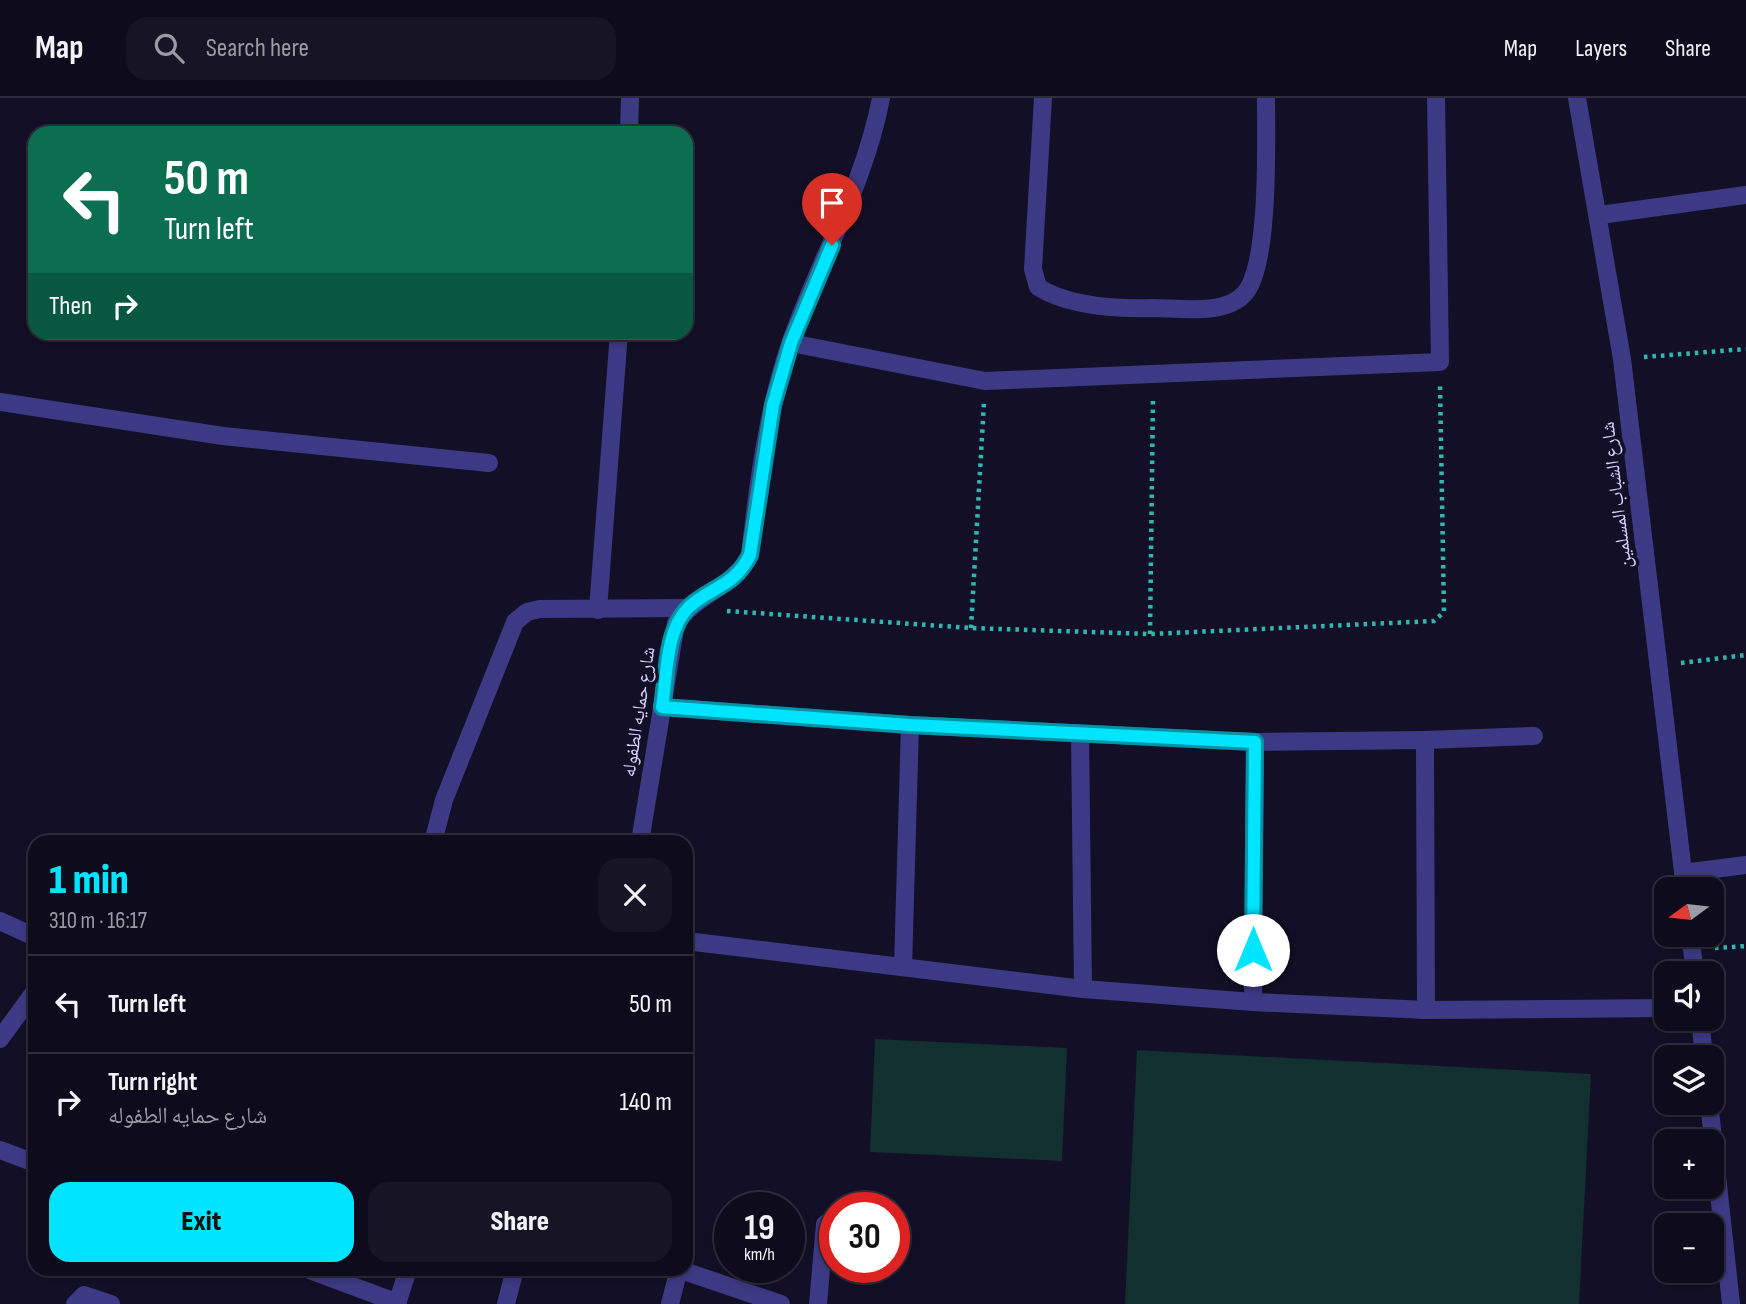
<!DOCTYPE html>
<html lang="en">
<head>
<meta charset="utf-8">
<style>
  :root { --surface:#0e0b1c; --page:#171425; --text:#f1f3f6; --muted:#9b9ba3; --line:#2e2b3b; --accent:#00e5ff }
  body { margin:0; font-family:"Sofia Sans Condensed","Noto Naskh Arabic",sans-serif; background:var(--page); color:var(--text); height:100vh; display:flex; flex-direction:column; font-size:26px; white-space:nowrap }
  * { box-sizing:border-box; margin:0 }
  p { font-size:23px; color:var(--muted) }
  .icon { flex:none; width:38px; height:38px; fill:none; stroke:currentColor; stroke-width:2; stroke-linecap:round; stroke-linejoin:round }
  .map { position:relative; flex:1; overflow:hidden }
  .sheet { position:absolute; left:28px; top:737px; width:665px; height:441px; display:flex; flex-direction:column; background:var(--surface); border-radius:21px; box-shadow:0 4px 10px #0003,0 0 0 2px var(--line) }
  .sheet>* { flex:none }
  .guide { position:absolute; left:28px; top:28px; width:665px; height:214px; border-radius:21px; box-shadow:0 4px 10px #0003,0 0 0 2px var(--line); background:#0b6e4f; color:#fff; overflow:hidden }
  .needle { width:46px; rotate:255deg }
  .tools { position:absolute; left:1654px; top:779px; display:grid; gap:14px }
  .tools a { display:grid; place-items:center; width:70px; height:70px; border-radius:14px; background:var(--surface); box-shadow:0 4px 10px #0003,0 0 0 2px var(--line); font-size:35px }
  .speed { position:absolute; left:714px; top:1094px; display:flex; gap:14px; font-size:35px; font-weight:700; text-align:center }
  .speed>* { display:grid; place-content:center; width:91px; height:91px; border-radius:50%; background:var(--surface); box-shadow:0 4px 10px #0003,0 0 0 2px var(--line); line-height:1 }
  .speed small { font-size:18px; font-weight:400 }
  .speed .limit { border:10px solid #d22; background:#fff; color:#111 }
  .pin { position:absolute; display:grid; place-items:center; width:60px; height:60px; color:#fff; margin:-72px -30px; border-radius:50% 50% 50% 0; rotate:-45deg; box-shadow:0 0 7px #0007 }
  .pin .icon { rotate:45deg }
  .me { position:absolute; width:77px; margin:-38px; rotate:0deg; stroke-linejoin:round; filter:drop-shadow(0 0 5px #0008) }
  .turn { display:flex; align-items:center; gap:24px; height:147px; padding:0 21px; font-size:32px }
  .turn .icon { width:91px; height:91px; stroke-width:2.5 }
  .turn b { display:block; font-size:49px; line-height:60px }
  .then { display:flex; align-items:center; height:66px; padding:0 21px; background:#0003; gap:14px; font-size:26px }
  .round { display:grid; place-items:center; flex:none; width:74px; height:74px; border-radius:21px; background:var(--page) }
  .overview { display:flex; align-items:center; justify-content:space-between; height:119px; padding:0 21px }
  h1 { font-size:42px; font-weight:800; line-height:52px; color:var(--accent) }
  .primary-button { display:flex; gap:14px; margin-top:auto; padding:14px 21px }
  .primary-button a { flex:1; height:80px; border-radius:21px; background:var(--accent); color:#111; font-size:28px; font-weight:800; line-height:80px; text-align:center }
  .primary-button a+a { background:var(--page); color:var(--text) }
  ul { padding:0; list-style:none }
  li { display:flex; align-items:center; gap:21px; height:98px; padding:0 21px; border-top:2px solid var(--line) }
  li div { flex:1 }
  li b { display:block; font-size:26px }
  li em { font-style:normal }
  header { display:flex; align-items:center; gap:42px; box-sizing:border-box; height:98px; padding:0 35px; background:var(--surface); border-bottom:2px solid var(--line) }
  header strong { font-size:33px }
  nav { display:flex; gap:38px; margin-inline-start:auto; font-size:24px }
  .search { width:490px; height:63px; background:var(--page); display:flex; align-items:center; gap:18px; box-sizing:border-box; padding:0 24px; border-radius:21px; color:var(--muted); font-size:26px }
  .map>svg:first-child { display:block }
  .green { fill:#12302f }
  .lines { fill:none; stroke-linecap:round; stroke-linejoin:round }
  .path { stroke:#2fb8b0; stroke-width:4.5; stroke-dasharray:3.5 5; stroke-linecap:butt }
  .minor { stroke:#3d3a85; stroke-width:18 }
  .route-casing { stroke:#0095a6; stroke-width:18 }
  .route { stroke:#00e5ff; stroke-width:12 }
  .labels { text-anchor:middle; dominant-baseline:central; stroke-width:7; stroke-linejoin:round; paint-order:stroke }
  .street-label { font-size:19px; fill:#d9d4ff; stroke:#130f26 }
</style>
</head>
<body>
<header>
<strong>Map</strong>
<div class="search"><svg class="icon" aria-label="search" viewBox="0 0 24 24"><circle cx="10" cy="10" r="6"/><path d="M15 15l6 6"/></svg>Search here</div>
<nav><a>Map</a><a>Layers</a><a>Share</a></nav>
</header>
<div class="map">
<svg width="1746" height="1206" viewBox="0 0 1746 1206">
  <rect width="100%" height="100%" fill="#130f26"/>
  <!-- green -->
  <g class="green">
    <path d="M875 941 1067 950 1062 1063 870 1054Z"/>
    <path d="M1137 952 1591 976 1579 1206H1125Z"/>
  </g>
  <g class="lines">
    <!-- path -->
    <g class="path">
      <path d="M1644 259 1746 251"/>
      <path d="M727 513 971 530 1150 536 1434 523 1444 514 1440 286"/>
      <path d="M971 530 984 304"/>
      <path d="M1150 536 1153 299"/>
      <path d="M1681 565 1746 557"/>
      <path d="M1715 850 1746 848"/>
    </g>
    <!-- minor -->
    <g class="minor">
      <path d="M1043 0 1033 171 1038 189C1068 208 1117 211 1153 210 1179 210 1226 218 1245 195 1270 166 1266 41 1266 0"/>
      <path d="M1577 0 1622 261 1685 791"/>
      <path d="M629 35 630 0"/>
      <path d="M1600 117 1746 97"/>
      <path d="M791 245 985 283 1440 264 1436 0"/>
      <path d="M0 304 223 338 489 365"/>
      <path d="M598 512 619 234"/>
      <path d="M662 609 910 627 1255 644 1425 642 1426 912 1666 910"/>
      <path d="M1080 636 1083 891"/>
      <path d="M1425 642 1534 638"/>
      <path d="M433 744 444 702 515 524 527 514 540 511 688 510"/>
      <path d="M640 744 676 525C697 496 734 489 750 457 758 386 767 314 790 246 819 162 864 89 881 0"/>
      <path d="M1683 775 1746 767"/>
      <path d="M0 823 35 839"/>
      <path d="M1690 836 1695 875"/>
      <path d="M686 843 1083 891 1253 904 1426 912"/>
      <path d="M903 869 910 627"/>
      <path d="M1253 904 1255 644"/>
      <path d="M1700 920 1704 959"/>
      <path d="M0 941 35 893"/>
      <path d="M1709 1004 1731 1206"/>
      <path d="M0 1052 35 1065"/>
      <path d="M307 1171 398 1205"/>
      <path d="M678 1171 781 1206"/>
      <path d="M75 1206 84 1197 111 1206"/>
      <path d="M397 1206 408 1171"/>
      <path d="M506 1206 515 1171"/>
      <path d="M670 1206 679 1171"/>
      <path d="M818 1206 825 1126"/>
    </g>
  </g>
  <g class="lines">
    <!-- route casing -->
    <g class="route-casing">
      <path id="route" d="M832 147 791 245 773 307 750 457C734 489 712 488 689 509 665 532 667 579 662 609L910 627 1255 644 1253 852"/>
    </g>
    <!-- route -->
    <use href="#route" class="route"/>
  </g>
  <g class="labels">
    <!-- street labels -->
    <g class="street-label">
      <text transform="translate(1617 397) rotate(-97)">شارع الشباب المسلمين</text>
      <text transform="translate(639 614) rotate(-81)">شارع حمايه الطفوله</text>
    </g>
  </g>
</svg>
<div class="tools">
<a><svg class="needle" viewBox="-14 -14 28 28"><path d="M0-13l5 13h-10z" fill="#e53935"/><path d="M0 13l5-13h-10z" fill="#9b9ba3"/></svg></a>
<a><svg class="icon" aria-label="sound" viewBox="0 0 24 24"><path d="M4 9h4l5-4v14l-5-4H4zM17 9q2 3 0 6"/></svg></a>
<a><svg class="icon" aria-label="layers" viewBox="0 0 24 24"><path d="M12 4l9 5-9 5-9-5zM3 14l9 5 9-5"/></svg></a>
<a>+</a>
<a>−</a>
</div>
<div class="speed"><div>19<small>km/h</small></div><div class="limit">30</div></div>
<div class="pin" style="left:832px;top:147px;background:#d93025"><svg class="icon" aria-label="arrive" viewBox="0 0 24 24"><path d="M6 21V4h12l-3 4 3 4H6"/></svg></div>
<svg class="me" style="left:1253px;top:852px" viewBox="-20 -20 40 40"><circle r="19" fill="#fff"/><path d="M0-13L10 11 0 6-10 11z" fill="#00e5ff"/></svg>
<div class="guide">
<div class="turn"><svg class="icon" aria-label="left" viewBox="0 0 24 24"><path d="M17 20v-9H6M10 6l-5 5 5 5"/></svg><div><b>50 m</b>Turn left</div></div>
<div class="then">Then<svg class="icon" aria-label="right" viewBox="0 0 24 24"><path d="M7 20v-9h11M14 6l5 5-5 5"/></svg></div>
</div>
<section class="sheet">
<div class="overview"><div><h1>1 min</h1><p>310 m · 16:17</p></div><a class="round"><svg class="icon" aria-label="close" viewBox="0 0 24 24"><path d="M6 6l12 12M18 6L6 18"/></svg></a></div>
<ul>
<li><svg class="icon" aria-label="left" viewBox="0 0 24 24"><path d="M17 20v-9H6M10 6l-5 5 5 5"/></svg><div><b>Turn left</b></div><em>50 m</em></li>
<li><svg class="icon" aria-label="right" viewBox="0 0 24 24"><path d="M7 20v-9h11M14 6l5 5-5 5"/></svg><div><b>Turn right</b><p>شارع حمايه الطفوله</p></div><em>140 m</em></li>
</ul>
<div class="primary-button"><a>Exit</a><a>Share</a></div>
</section>
</div>
</body>
</html>
